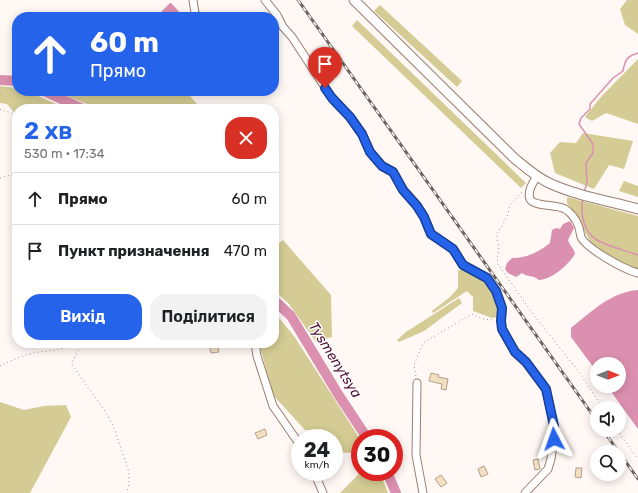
<!DOCTYPE html>
<html lang="uk">
<head>
<meta charset="utf-8">
<style>
  :root { --surface:#fff; --page:#f2f2f2; --text:#202124; --muted:#757577; --line:#e0e0e0; --accent:#2563eb }
  body { margin:0; font-family:Rubik,sans-serif; background:var(--page); color:var(--text); height:100vh; display:flex; flex-direction:column; font-size:15px; white-space:nowrap }
  * { box-sizing:border-box; margin:0 }
  p { font-size:13px; color:var(--muted) }
  .icon { flex:none; width:22px; height:22px; fill:none; stroke:currentColor; stroke-width:2; stroke-linecap:round; stroke-linejoin:round }
  .map { position:relative; flex:1; overflow:hidden }
  .side { position:absolute; left:12px; top:104px; width:267px; height:244px; display:flex; flex-direction:column; background:var(--surface); border-radius:16px; box-shadow:0 2px 10px #0003 }
  .side>* { flex:none }
  .banner { position:absolute; left:12px; top:12px; width:267px; height:84px; border-radius:16px; box-shadow:0 2px 10px #0003; background:#2563eb; color:#fff; overflow:hidden }
  .needle { width:26px; rotate:90deg }
  .fabs { position:absolute; left:590px; top:357px; display:grid; gap:8px }
  .fabs a { display:grid; place-items:center; width:36px; height:36px; border-radius:50%; background:var(--surface); box-shadow:0 2px 10px #0003; font-size:20px }
  .speed { position:absolute; left:291px; top:429px; display:flex; gap:8px; font-size:20px; font-weight:700; text-align:center }
  .speed>* { display:grid; place-content:center; width:52px; height:52px; border-radius:50%; background:var(--surface); box-shadow:0 2px 10px #0003; line-height:1 }
  .speed small { font-size:10px; font-weight:400 }
  .speed .limit { border:6px solid #d22; background:#fff; color:#111 }
  .pin { position:absolute; display:grid; place-items:center; width:34px; height:34px; color:#fff; margin:-41px -17px; border-radius:50% 50% 50% 0; rotate:-45deg; box-shadow:0 0 4px #0007 }
  .pin .icon { rotate:45deg }
  .me { position:absolute; width:44px; margin:-22px; rotate:356deg; stroke-linejoin:round; filter:drop-shadow(0 0 3px #0008) }
  .turn { display:flex; align-items:center; gap:14px; height:84px; padding:0 12px; font-size:18px }
  .turn .icon { width:52px; height:52px; stroke-width:2.5 }
  .turn b { display:block; font-size:28px; line-height:34px }
  .round { display:grid; place-items:center; flex:none; width:42px; height:42px; border-radius:16px; background:var(--page) }
  .overview { display:flex; align-items:center; justify-content:space-between; height:68px; padding:0 12px }
  h1 { font-size:24px; font-weight:600; line-height:30px; color:var(--accent) }
  .action { display:flex; gap:8px; margin-top:auto; padding:8px 12px }
  .action a { flex:1; height:46px; border-radius:16px; background:var(--accent); color:#fff; font-size:16px; font-weight:600; line-height:46px; text-align:center }
  .action a+a { background:var(--page); color:var(--text) }
  ul { padding:0; list-style:none }
  li { display:flex; align-items:center; gap:12px; height:52px; padding:0 12px; border-top:1px solid var(--line) }
  li div { flex:1 }
  li b { display:block; font-size:15px }
  li em { font-style:normal }
  .map>svg:first-child { display:block }
  .green { fill:#d4cc94 }
  .water { fill:#dc90af }
  .lines { fill:none; stroke-linecap:round; stroke-linejoin:round }
  .stream { stroke:#dc90af; stroke-width:1.5 }
  .river { stroke:#dc90af; stroke-width:10 }
  .building { fill:#f3dfc4; stroke:#b29f86 }
  .minor-casing { stroke:#9a7d6f; stroke-width:9 }
  .major-casing { stroke:#9a7d6f; stroke-width:11 }
  .path { stroke:#9b918d; stroke-width:1; stroke-dasharray:1 3; stroke-linecap:butt }
  .minor { stroke:#fff; stroke-width:7 }
  .major { stroke:#fff; stroke-width:9 }
  .rail-casing { stroke:#6e635e; stroke-width:3 }
  .rail { stroke:#fff; stroke-width:1.5; stroke-dasharray:4.5; stroke-linecap:butt }
  .route-casing { stroke:#184099; stroke-width:10 }
  .route { stroke:#2563eb; stroke-width:7 }
  .labels { text-anchor:middle; dominant-baseline:central; stroke-width:3; stroke-linejoin:round; paint-order:stroke }
  .water-label { font-size:14px; font-style:italic; fill:#510d31; stroke:#fff }
</style>
</head>
<body>
<div class="map">
<svg width="638" height="493" viewBox="0 0 638 493">
  <rect width="100%" height="100%" fill="#fff8f5"/>
  <!-- green -->
  <g class="green">
    <path d="M627 0H638V34L625 25 620 9Z"/>
    <path d="M380 5 462 81 457 87 374 11Z"/>
    <path d="M357 20 526 183 521 188 352 26Z"/>
    <path d="M638 59V124L606 113 592 121 585 117 600 98Z"/>
    <path d="M0 86 17 88V91H27L67 109H17V116L7 104 0 103Z"/>
    <path d="M57 91H186L201 109H99L72 98Z"/>
    <path d="M583 133 633 141 624 169 609 165 594 189 555 173 550 153 560 142 576 143Z"/>
    <path d="M624 181 638 186V197L619 191Z"/>
    <path d="M567 197 638 216V269L618 261 592 244 567 203Z"/>
    <path d="M283 240 331 295 332 337 316 342 289 304 274 290V247Z"/>
    <path d="M458 270H464L480 277 492 289 499 307 497 317 492 318 473 311V297L467 291 433 313 432 311 450 297 458 288Z"/>
    <path d="M459 298 462 303 424 331 399 342 397 340 406 332Z"/>
    <path d="M274 312 294 336 360 439V466L352 453 334 452V438H321L316 430H305L273 395 259 343H274Z"/>
    <path d="M0 402 24 410 44 406 66 405 71 417 30 493H0Z"/>
    <path d="M361 472H380L388 493H340Z"/>
  </g>
  <!-- water -->
  <g class="water">
    <path d="M170 3H171L184 17H156Z"/>
    <path d="M570 221 574 228 568 240C569 245 574 248 575 254 568 265 553 279 539 280 532 274 528 278 522 273L516 277 508 273 505 269 507 263 512 258C527 258 539 252 550 243L552 230 556 228 560 229 563 224Z"/>
    <path d="M638 290V429L607 386H619V364H597V372L571 337V328C591 312 611 292 638 290Z"/>
  </g>
  <g class="lines">
    <!-- stream -->
    <g class="stream">
      <path d="M584 192 587 183 586 163 593 153V144L579 124 581 118 590 109V104L613 78 623 71C625 60 627 56 638 53"/>
      <path d="M583 198C580 212 583 232 597 240 609 247 625 250 638 255"/>
    </g>
    <!-- river -->
    <g class="river">
      <path d="M0 80 17 81"/>
      <path d="M44 91 83 109"/>
      <path d="M274 300 291 316 338 394 367 438"/>
      <path d="M387 472 396 493"/>
    </g>
  </g>
  <!-- building -->
  <g class="building">
    <path d="M214 343H217L219 352 211 353 209 344Z"/>
    <path d="M431 373 439 375 438 377 448 379 446 390 441 389 442 384 429 381Z"/>
    <path d="M265 429 267 435 258 439 255 433Z"/>
    <path d="M538 459 540 469 535 470 533 460Z"/>
    <path d="M484 466 488 474 481 477 478 469Z"/>
    <path d="M576 468H582L581 478 575 477Z"/>
    <path d="M441 475 447 483 441 487 435 479Z"/>
  </g>
  <g class="lines">
    <!-- minor casing -->
    <g class="minor-casing">
      <g id="minor">
        <path d="M193 0 195 13 198 17"/>
        <path d="M265 0 277 15 283 27 292 37 332 98 350 117 362 134 370 152 382 166 393 172 403 190 417 205 424 217 431 234 453 249 463 265 487 278 496 291 502 308 501 321 502 329 515 352 526 362 546 389 554 426V439L551 459 548 469 525 493"/>
        <path d="M537 176C533 183 527 191 530 199 534 207 556 204 565 209 570 212 576 219 578 225 580 229 580 234 581 237 587 249 625 270 638 273"/>
        <path d="M255 343 257 356 273 406 300 445"/>
        <path d="M417 383 416 455 423 493"/>
        <path d="M314 472 323 493"/>
      </g>
    </g>
    <!-- major casing -->
    <g class="major-casing">
      <path id="major" d="M354 0 514 158C525 167 536 177 549 183 577 196 609 201 638 209"/>
    </g>
    <!-- path -->
    <g class="path">
      <path d="M0 109 11 113 17 117"/>
      <path d="M0 178 17 173"/>
      <path d="M522 192 510 205 507 217 497 234V239L499 247 497 259 498 264 533 314 579 372 603 408"/>
      <path d="M82 343 72 362V365L104 410 113 425 129 472V482L127 493"/>
      <path d="M0 366C12 360 26 354 39 352 52 350 62 351 73 343"/>
      <path d="M416 376 414 365 423 343 472 314 483 319 494 320"/>
      <path d="M617 430 638 459"/>
    </g>
    <!-- minor -->
    <use href="#minor" class="minor"/>
    <!-- major -->
    <use href="#major" class="major"/>
    <!-- rail casing -->
    <g class="rail-casing">
      <g id="rail">
        <path d="M298 0 597 421"/>
        <path d="M603 430 638 479"/>
      </g>
    </g>
    <!-- rail -->
    <use href="#rail" class="rail"/>
  </g>
  <g class="lines">
    <!-- route casing -->
    <g class="route-casing">
      <path id="route" d="M325 88 332 98 350 117 362 134 370 152 382 166 393 172 403 190 417 206 424 217 431 234 453 249 463 265 487 278 496 291 502 308 501 321 502 329 515 352 526 362 546 389 554 426V439"/>
    </g>
    <!-- route -->
    <use href="#route" class="route"/>
  </g>
  <g class="labels">
    <!-- water labels -->
    <g class="water-label">
      <text transform="translate(335 360) rotate(58)">Tysmenytsya</text>
    </g>
  </g>
</svg>
<div class="fabs">
<a><svg class="needle" viewBox="-14 -14 28 28"><path d="M0-13l5 13h-10z" fill="#e53935"/><path d="M0 13l5-13h-10z" fill="#757577"/></svg></a>
<a><svg class="icon" aria-label="sound" viewBox="0 0 24 24"><path d="M4 9h4l5-4v14l-5-4H4zM17 9q2 3 0 6"/></svg></a>
<a><svg class="icon" aria-label="search" viewBox="0 0 24 24"><circle cx="10" cy="10" r="6"/><path d="M15 15l6 6"/></svg></a>
</div>
<div class="speed"><div>24<small>km/h</small></div><div class="limit">30</div></div>
<div class="pin" style="left:325px;top:88px;background:#d93025"><svg class="icon" aria-label="arrive" viewBox="0 0 24 24"><path d="M6 21V4h12l-3 4 3 4H6"/></svg></div>
<svg class="me" style="left:554px;top:439px" viewBox="-20 -20 40 40"><path d="M0-17L14 15 0 8-14 15z" fill="#2563eb" stroke="#fff" stroke-width="4"/></svg>
<div class="banner">
<div class="turn"><svg class="icon" aria-label="ahead" viewBox="0 0 24 24"><path d="M12 20V5M6 11l6-6 6 6"/></svg><div><b>60 m</b>Прямо</div></div>
</div>
<section class="side">
<div class="overview"><div><h1>2 хв</h1><p>530 m · 17:34</p></div><a class="round" style="background:#d93025;color:#fff"><svg class="icon" aria-label="close" viewBox="0 0 24 24"><path d="M6 6l12 12M18 6L6 18"/></svg></a></div>
<ul>
<li><svg class="icon" aria-label="ahead" viewBox="0 0 24 24"><path d="M12 20V5M6 11l6-6 6 6"/></svg><div><b>Прямо</b></div><em>60 m</em></li>
<li><svg class="icon" aria-label="arrive" viewBox="0 0 24 24"><path d="M6 21V4h12l-3 4 3 4H6"/></svg><div><b>Пункт призначення</b></div><em>470 m</em></li>
</ul>
<div class="action"><a>Вихід</a><a>Поділитися</a></div>
</section>
</div>
</body>
</html>
